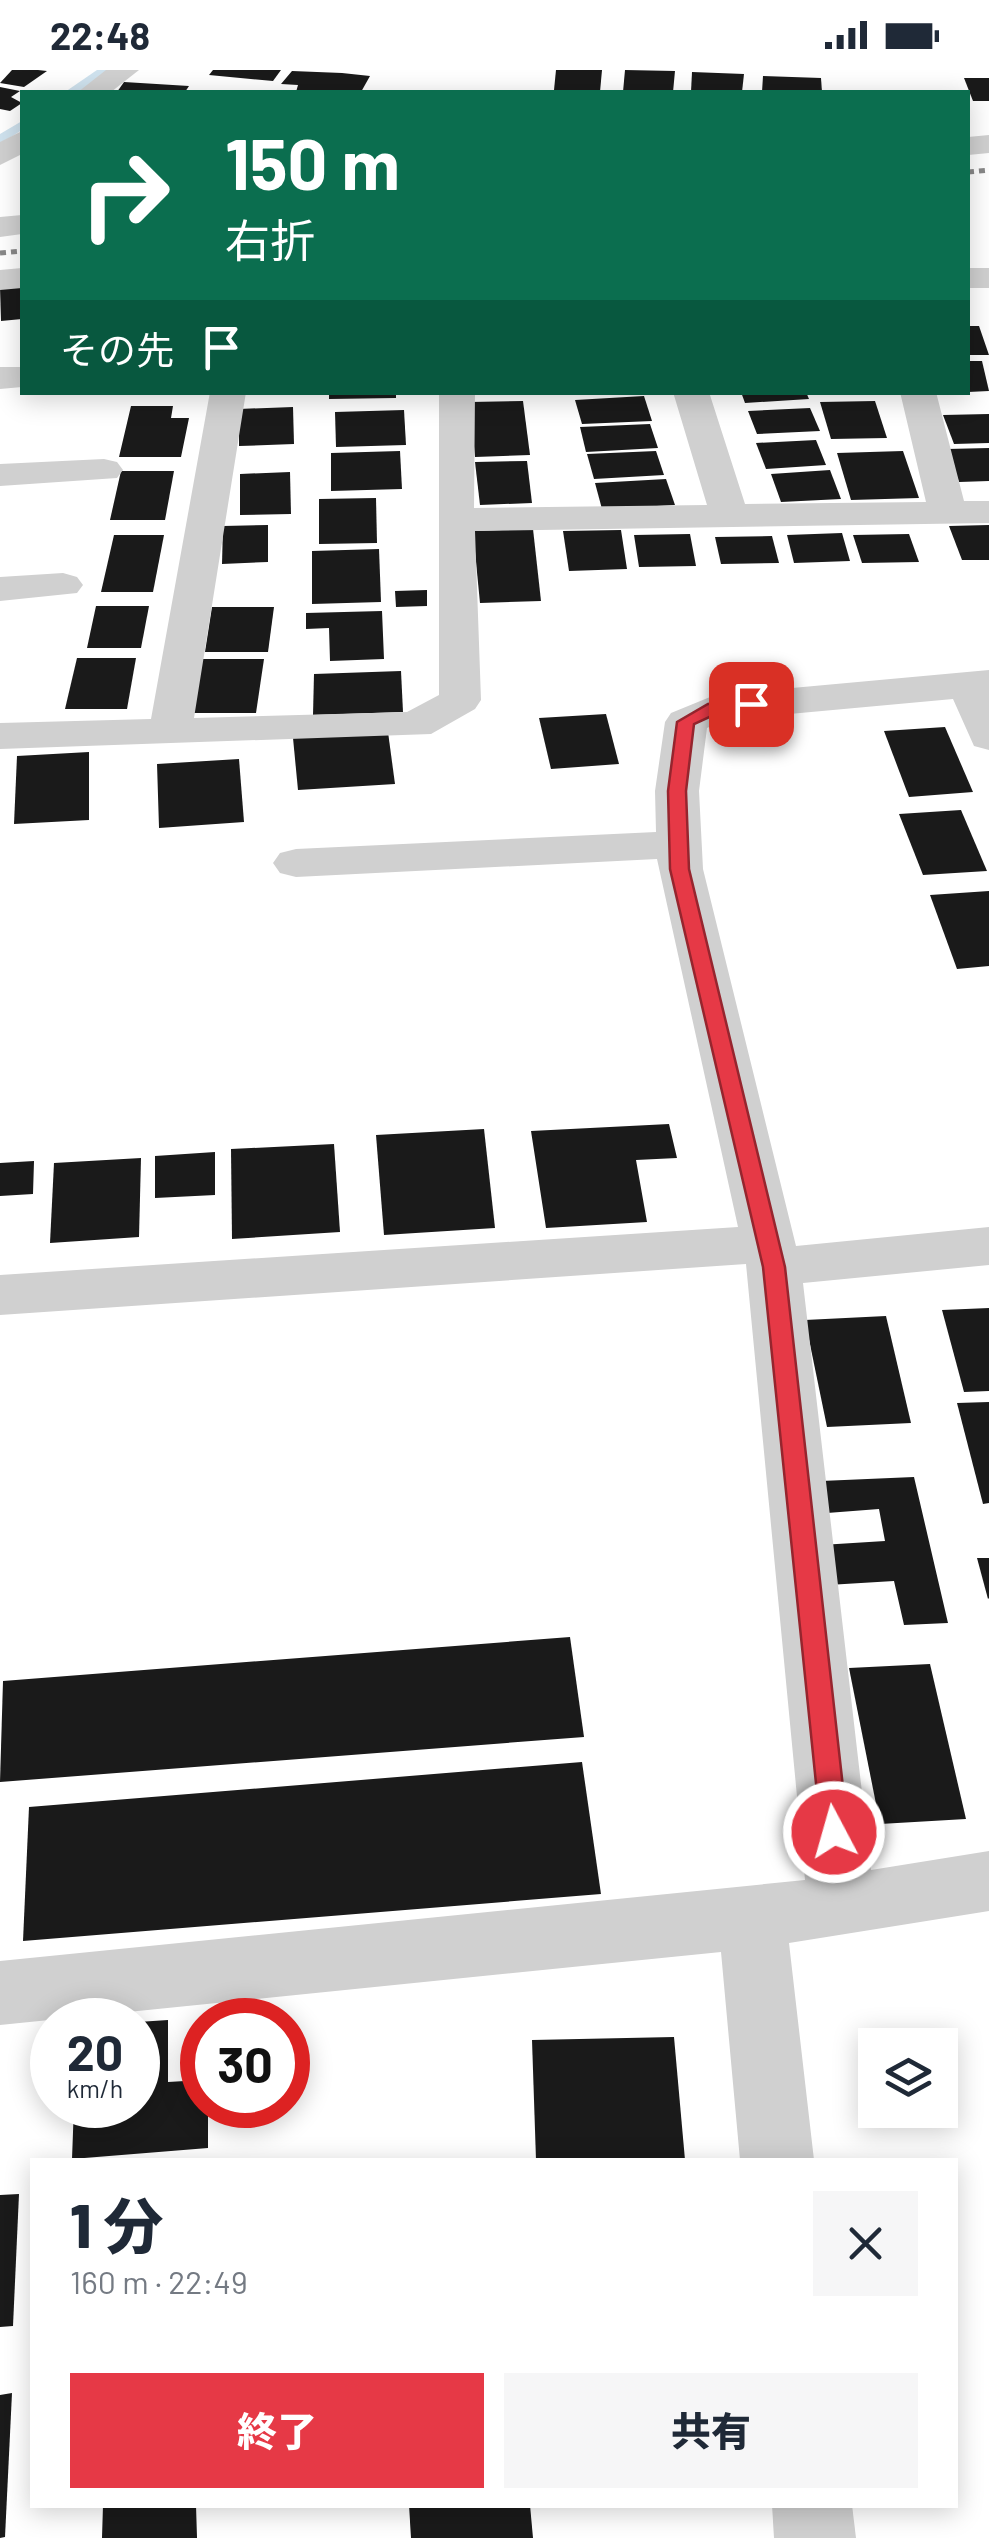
<!DOCTYPE html>
<html lang="ja">
<head>
<meta charset="utf-8">
<style>
  :root { --surface:#fff; --page:#f6f6f7; --text:#1f2937; --muted:#747a83; --accent:#e63946 }
  body { margin:0; font-family:Barlow,"Noto Sans JP",sans-serif; background:var(--page); color:var(--text); height:100vh; display:flex; flex-direction:column; font-size:38px; white-space:nowrap }
  * { box-sizing:border-box; margin:0 }
  p { font-size:32px; color:var(--muted) }
  .icon { flex:none; width:55px; height:55px; fill:none; stroke:currentColor; stroke-width:2; stroke-linecap:round; stroke-linejoin:round }
  .map { position:relative; flex:1; overflow:hidden }
  .side { position:absolute; left:30px; top:2088px; width:928px; height:350px; display:flex; flex-direction:column; background:var(--surface); border-radius:0px; box-shadow:0 5px 25px #0003 }
  .side>* { flex:none }
  .top-card { position:absolute; left:20px; top:20px; width:950px; height:305px; border-radius:0px; box-shadow:0 5px 25px #0003; background:#0b6e4f; color:#fff; overflow:hidden }
  .tools { position:absolute; left:858px; top:1958px; display:grid; gap:20px }
  .tools a { display:grid; place-items:center; width:100px; height:100px; border-radius:0px; background:var(--surface); box-shadow:0 5px 25px #0003; font-size:50px }
  .speed { position:absolute; left:30px; top:1928px; display:flex; gap:20px; font-size:50px; font-weight:700; text-align:center }
  .speed>* { display:grid; place-content:center; width:130px; height:130px; border-radius:50%; background:var(--surface); box-shadow:0 5px 25px #0003; line-height:1 }
  .speed small { font-size:25px; font-weight:400 }
  .speed .limit { border:15px solid #d22; background:#fff; color:#111 }
  .pin { position:absolute; display:grid; place-items:center; width:85px; height:85px; color:#fff; margin:-42px; border-radius:20px; box-shadow:0 5px 15px #0006 }
  .me { position:absolute; width:110px; margin:-55px; rotate:354deg; stroke-linejoin:round; filter:drop-shadow(0 0 8px #0008) }
  .turn { display:flex; align-items:center; gap:35px; height:210px; padding:0 40px; font-size:45px }
  .turn .icon { width:130px; height:130px; stroke-width:2.5 }
  .turn b { display:block; font-size:70px; line-height:85px }
  .then { display:flex; align-items:center; height:95px; padding:0 40px; background:#0003; gap:20px; font-size:38px }
  .round { display:grid; place-items:center; flex:none; width:105px; height:105px; border-radius:0px; background:var(--page) }
  .head { display:flex; align-items:center; justify-content:space-between; height:170px; padding:0 40px }
  h1 { font-size:60px; font-weight:800; line-height:75px }
  .primary-button { display:flex; gap:20px; margin-top:auto; padding:20px 40px }
  .primary-button a { flex:1; height:115px; border-radius:0px; background:var(--accent); color:#fff; font-size:40px; font-weight:800; line-height:115px; text-align:center }
  .primary-button a+a { background:var(--page); color:var(--text) }
  .status { display:flex; justify-content:space-between; align-items:center; height:70px; padding:0 50px; background:var(--surface); direction:ltr }
  .status svg { height:28px; fill:currentColor }
  .map>svg:first-child { display:block }
  .lines { fill:none; stroke-linecap:round; stroke-linejoin:round }
  .stream { fill:#cfe2ee; fill-rule:evenodd }
  .building { fill:#1a1a1a }
  .street { fill:#d0d0d0; fill-rule:evenodd }
  .rail { stroke:#888; stroke-width:5; stroke-dasharray:6 5; stroke-linecap:butt }
  .route { fill:#e63946; stroke:#96252e; stroke-width:2.5 }
</style>
</head>
<body>
<div class="status"><b>22:48</b><svg viewBox="0 0 49 12"><path d="M0 12V9h3v3zM5 12V6h3v6zM10 12V3h3v9zM15 12V0h3v12zM26 1h20v11H26zM47 4h2v5h-2z"/></svg></div>
<div class="map">
<svg width="989" height="2468" viewBox="0 0 989 2468">
  <rect width="100%" height="100%" fill="#fff"/>
  <g class="lines">
    <!-- stream -->
    <g class="stream">
      <path d="M97 0H111L78 22H65Z"/>
      <path d="M22 51V60L0 74V64Z"/>
    </g>
  </g>
  <!-- building -->
  <g class="building">
    <path d="M12 0H38L47 1 24 17 0 13Z"/>
    <path d="M213 0H281L273 11 209 5Z"/>
    <path d="M556 0H602L600 22 554 20Z"/>
    <path d="M625 0 675 1 673 22H623Z"/>
    <path d="M292 1 342 3 370 6 361 22H296L298 15 281 14Z"/>
    <path d="M692 2 744 4 742 22H691Z"/>
    <path d="M763 6 821 8 822 22H762Z"/>
    <path d="M964 8H989V31H973Z"/>
    <path d="M124 12 189 16 185 22H117Z"/>
    <path d="M0 17 20 21 11 27 22 33 10 41 0 39Z"/>
    <path d="M22 216V249L1 251 0 217Z"/>
    <path d="M968 256H979L989 285H968Z"/>
    <path d="M968 291H982L989 321 968 322Z"/>
    <path d="M329 322H396V328L329 329Z"/>
    <path d="M741 322H806L809 329 745 333Z"/>
    <path d="M644 326 652 351 582 354 575 330Z"/>
    <path d="M523 331 530 385 475 387 470 332Z"/>
    <path d="M875 331 887 368 831 369 820 332Z"/>
    <path d="M131 336H173L171 348H189L181 387H119Z"/>
    <path d="M293 337 294 374 239 376V339Z"/>
    <path d="M810 338 820 361 757 364 748 341Z"/>
    <path d="M404 340 406 375 336 377 335 342Z"/>
    <path d="M989 344V373L954 374 943 345Z"/>
    <path d="M650 354 658 378 586 382 580 357Z"/>
    <path d="M816 370 826 395 766 399 756 373Z"/>
    <path d="M989 378V411L959 412 947 379Z"/>
    <path d="M400 381 402 419 331 421V383Z"/>
    <path d="M656 381 664 405 594 409 587 384Z"/>
    <path d="M903 381 919 428 851 430 837 383Z"/>
    <path d="M527 391 532 433 480 435 475 392Z"/>
    <path d="M830 400 841 429 781 432 771 404Z"/>
    <path d="M121 401H174L165 450H110Z"/>
    <path d="M290 402 291 444 240 445V404Z"/>
    <path d="M666 409 675 435 602 439 595 413Z"/>
    <path d="M376 428 377 473 319 474V429Z"/>
    <path d="M268 455V492L222 494 223 456Z"/>
    <path d="M989 455V490H962L949 456Z"/>
    <path d="M533 459 541 531 480 533 473 461Z"/>
    <path d="M621 460 627 499 569 501 563 461Z"/>
    <path d="M842 463 850 491 794 493 787 465Z"/>
    <path d="M690 464 696 496 639 497 634 465Z"/>
    <path d="M909 464 919 492 862 493 853 465Z"/>
    <path d="M114 465H164L153 522H101Z"/>
    <path d="M772 466 779 493 721 494 715 467Z"/>
    <path d="M379 479 381 532 312 534V481Z"/>
    <path d="M427 520V536L396 537 395 521Z"/>
    <path d="M96 536H149L141 578H87Z"/>
    <path d="M212 537H274L268 582H205Z"/>
    <path d="M382 541 384 589 330 591 329 558 306 559V543Z"/>
    <path d="M77 588H136L127 639H65Z"/>
    <path d="M195 589H264L256 643H185Z"/>
    <path d="M401 601 403 642 313 645 314 604Z"/>
    <path d="M606 644 619 694 551 699 539 648Z"/>
    <path d="M945 657 973 722 909 727 884 661Z"/>
    <path d="M388 662 395 714 298 720 293 668Z"/>
    <path d="M89 682V750L14 754 17 686Z"/>
    <path d="M239 689 244 752 159 758 157 694Z"/>
    <path d="M961 740 987 801 923 805 899 744Z"/>
    <path d="M989 821V896L957 899 930 825Z"/>
    <path d="M669 1054 677 1088 636 1090 647 1152 546 1158 531 1061Z"/>
    <path d="M484 1059 495 1158 384 1165 376 1065Z"/>
    <path d="M334 1074 340 1162 232 1169 231 1079Z"/>
    <path d="M215 1082V1125L155 1128V1086Z"/>
    <path d="M141 1088 139 1167 50 1173 54 1093Z"/>
    <path d="M34 1091 33 1124 0 1126V1093Z"/>
    <path d="M989 1238V1321L964 1322 942 1240Z"/>
    <path d="M886 1246 911 1353 827 1357 805 1250Z"/>
    <path d="M989 1332V1433L983 1434 957 1333Z"/>
    <path d="M914 1407 948 1553 904 1555 894 1511 828 1515 821 1475 885 1471 879 1439 827 1443 821 1411Z"/>
    <path d="M977 1488H989V1528L988 1529Z"/>
    <path d="M570 1567 584 1667 0 1712 3 1611Z"/>
    <path d="M930 1594 966 1749 880 1754 849 1598Z"/>
    <path d="M582 1692 601 1824 23 1871 29 1737Z"/>
    <path d="M168 1950V2012L202 2010V2035H208V2078L72 2089 74 2035H138V1952Z"/>
    <path d="M674 1967 685 2090H536L532 1970Z"/>
    <path d="M19 2124 13 2256 0 2257V2125Z"/>
    <path d="M12 2323 5 2467 0 2468V2325Z"/>
    <path d="M103 2435H196L197 2468H102Z"/>
    <path d="M409 2435H530L533 2468H411Z"/>
  </g>
  <g class="lines">
    <!-- street -->
    <g class="street">
      <path d="M106 0H139L111 22H78Z"/>
      <path d="M22 61V84L0 95V72Z"/>
      <path d="M989 65V83L968 85V67Z"/>
      <path d="M22 145V164L0 167V147Z"/>
      <path d="M22 198V218L0 220V200Z"/>
      <rect x="968" y="198" width="21" height="20"/>
      <path d="M0 297H22V317L0 319Z"/>
      <path d="M210 322H246L194 648 407 642 439 625V322H475L474 438 707 435 673 322H709L745 434 926 432 900 322H936L964 431H989V453L475 461 481 630 475 639 431 664 0 679V653L151 649Z"/>
      <path d="M104 389 117 392 123 400 117 408 0 416V394Z"/>
      <path d="M63 503 77 507 83 515 77 523 0 531V507Z"/>
      <path d="M989 600V680L974 676 953 629 724 650 707 658 699 721 703 799 796 1176 989 1157V1195L803 1213 871 1800 989 1781V1841L789 1873 814 2090H740L721 1882 0 1955V1891L805 1810 746 1194 0 1245V1205L738 1157 657 789 296 807 280 803 273 793 280 783 296 779 656 762 655 721 665 652 671 643 715 625Z"/>
      <path d="M772 2435H852L856 2468H774Z"/>
    </g>
    <!-- rail -->
    <g class="rail">
      <path d="M968 102 989 100"/>
      <path d="M0 183 22 181"/>
    </g>
  </g>
  <!-- route -->
  <path class="route" d="M751 629 757 631V638L718 643 694 654 686 721 689 799 785 1197 848 1762 844 1771H825L821 1762 763 1197 670 799 668 721 677 652 708 634Z"/>
</svg>
<div class="tools">
<a><svg class="icon" aria-label="layers" viewBox="0 0 24 24"><path d="M12 4l9 5-9 5-9-5zM3 14l9 5 9-5"/></svg></a>
</div>
<div class="speed"><div>20<small>km/h</small></div><div class="limit">30</div></div>
<div class="pin" style="left:751px;top:634px;background:#d93025"><svg class="icon" aria-label="arrive" viewBox="0 0 24 24"><path d="M6 21V4h12l-3 4 3 4H6"/></svg></div>
<svg class="me" style="left:834px;top:1762px" viewBox="-20 -20 40 40"><circle r="17" fill="#e63946" stroke="#fff" stroke-width="3"/><path d="M0-11L8 9 0 5-8 9z" fill="#fff"/></svg>
<div class="top-card">
<div class="turn"><svg class="icon" aria-label="right" viewBox="0 0 24 24"><path d="M7 20v-9h11M14 6l5 5-5 5"/></svg><div><b>150 m</b>右折</div></div>
<div class="then">その先<svg class="icon" aria-label="arrive" viewBox="0 0 24 24"><path d="M6 21V4h12l-3 4 3 4H6"/></svg></div>
</div>
<section class="side">
<div class="head"><div><h1>1 分</h1><p>160 m · 22:49</p></div><a class="round"><svg class="icon" aria-label="close" viewBox="0 0 24 24"><path d="M6 6l12 12M18 6L6 18"/></svg></a></div>
<div class="primary-button"><a>終了</a><a>共有</a></div>
</section>
</div>
</body>
</html>
